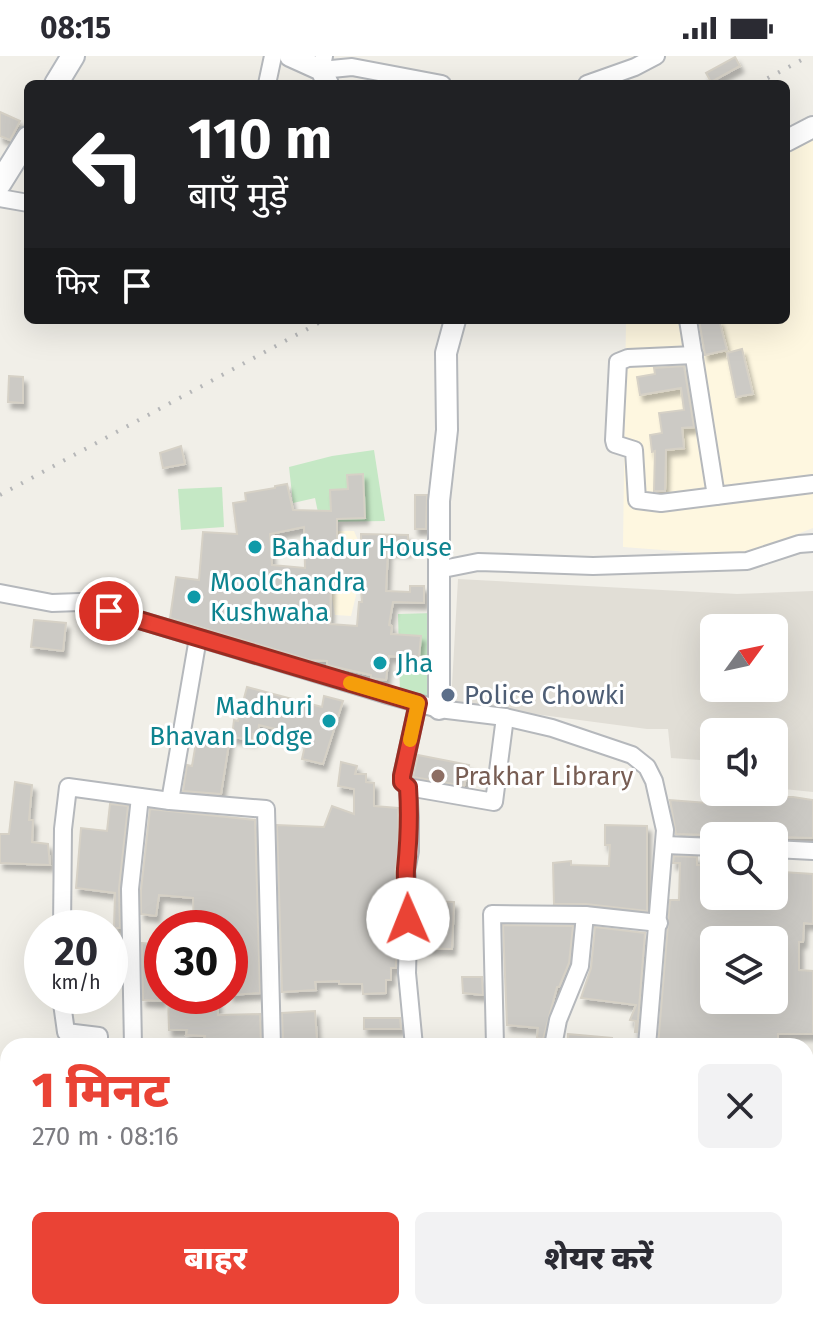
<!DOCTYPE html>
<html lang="hi">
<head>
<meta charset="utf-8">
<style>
  :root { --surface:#fff; --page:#f2f2f3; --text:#2b2b33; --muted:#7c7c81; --accent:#ea4335 }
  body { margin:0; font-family:"Fira Sans","Noto Sans Devanagari",sans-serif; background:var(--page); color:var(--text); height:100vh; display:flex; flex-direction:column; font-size:30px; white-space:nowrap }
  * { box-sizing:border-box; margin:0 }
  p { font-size:26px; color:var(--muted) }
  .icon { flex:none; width:44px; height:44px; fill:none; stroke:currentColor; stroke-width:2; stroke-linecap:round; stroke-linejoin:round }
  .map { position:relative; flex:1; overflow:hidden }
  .side { position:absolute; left:0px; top:982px; width:814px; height:282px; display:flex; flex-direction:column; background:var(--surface); border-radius:24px 24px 0 0; box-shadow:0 8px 32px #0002 }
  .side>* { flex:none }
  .top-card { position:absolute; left:24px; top:24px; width:766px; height:244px; border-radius:12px; box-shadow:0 8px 32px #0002; background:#202124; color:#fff; overflow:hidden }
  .needle { width:52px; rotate:57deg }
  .buttons { position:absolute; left:700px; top:558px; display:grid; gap:16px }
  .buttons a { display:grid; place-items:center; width:88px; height:88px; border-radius:12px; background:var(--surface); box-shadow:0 8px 32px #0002; font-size:40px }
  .speed { position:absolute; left:24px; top:854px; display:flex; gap:16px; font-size:40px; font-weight:700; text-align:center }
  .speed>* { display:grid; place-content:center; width:104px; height:104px; border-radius:50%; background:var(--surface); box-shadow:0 8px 32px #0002; line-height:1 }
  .speed small { font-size:20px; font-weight:400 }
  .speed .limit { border:12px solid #d22; background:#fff; color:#111 }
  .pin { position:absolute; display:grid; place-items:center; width:68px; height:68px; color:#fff; margin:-34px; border:4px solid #fff; border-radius:50%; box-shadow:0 2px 8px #0007 }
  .me { position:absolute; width:88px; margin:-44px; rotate:359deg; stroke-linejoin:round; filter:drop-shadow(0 0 6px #0008) }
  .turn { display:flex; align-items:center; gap:28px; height:168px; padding:0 32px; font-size:36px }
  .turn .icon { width:104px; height:104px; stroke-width:2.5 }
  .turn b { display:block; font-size:56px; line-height:68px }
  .then { display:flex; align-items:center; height:76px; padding:0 32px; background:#0003; gap:16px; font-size:30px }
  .round { display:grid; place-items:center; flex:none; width:84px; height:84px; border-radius:12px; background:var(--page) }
  .summary { display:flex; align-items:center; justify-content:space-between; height:136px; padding:0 32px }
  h1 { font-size:48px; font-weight:800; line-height:60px; color:var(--accent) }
  .primary-button { display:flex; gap:16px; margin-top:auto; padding:16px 32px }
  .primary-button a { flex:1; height:92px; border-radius:12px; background:var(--accent); color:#fff; font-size:32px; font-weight:800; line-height:92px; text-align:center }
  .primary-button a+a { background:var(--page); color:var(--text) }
  .status { display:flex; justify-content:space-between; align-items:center; height:56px; padding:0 40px; background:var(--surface); direction:ltr }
  .status svg { height:22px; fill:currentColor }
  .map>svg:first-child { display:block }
  .commercial { fill:#fef7e0 }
  .education { fill:#e1ded6; fill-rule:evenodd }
  .green { fill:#c5e8c5 }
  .building { fill:#cccac5; stroke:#d6d1c6; stroke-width:2; fill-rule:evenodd; filter:url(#shadow) }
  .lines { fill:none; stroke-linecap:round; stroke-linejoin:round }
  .minor-casing { stroke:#b5b8bc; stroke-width:20 }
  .tertiary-casing { stroke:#b5b8bc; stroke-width:24 }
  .secondary-casing { stroke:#b6babf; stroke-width:26 }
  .minor { stroke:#fff; stroke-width:16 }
  .tertiary { stroke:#fff; stroke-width:20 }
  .secondary { stroke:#fff; stroke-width:22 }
  .rail { stroke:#b6b7b8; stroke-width:4; stroke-dasharray:2 10; stroke-linecap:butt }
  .route-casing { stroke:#982c22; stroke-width:20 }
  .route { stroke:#ea4335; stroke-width:14 }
  .slow { stroke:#f59e0b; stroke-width:14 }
  .culture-dot { fill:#0f9aa8; stroke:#fff; stroke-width:3 }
  .service-dot { fill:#5c6f8a; stroke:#fff; stroke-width:3 }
  .education-dot { fill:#8d6e63; stroke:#fff; stroke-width:3 }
  .labels { text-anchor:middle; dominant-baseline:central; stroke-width:6; stroke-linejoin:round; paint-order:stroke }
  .culture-label { font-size:26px; fill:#0d838f; stroke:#fff; text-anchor:start }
  .service-label { font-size:26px; fill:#4e5e75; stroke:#fff; text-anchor:start }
  .education-label { font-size:26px; fill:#785e54; stroke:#fff; text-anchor:start }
</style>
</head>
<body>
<div class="status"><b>08:15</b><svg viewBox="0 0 49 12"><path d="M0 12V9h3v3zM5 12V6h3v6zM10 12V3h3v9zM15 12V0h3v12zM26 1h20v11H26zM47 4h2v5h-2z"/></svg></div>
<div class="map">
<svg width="813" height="1263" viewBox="0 0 813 1263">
  <defs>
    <filter id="shadow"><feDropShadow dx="3.5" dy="6" stdDeviation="2" flood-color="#0004"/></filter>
  </defs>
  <rect width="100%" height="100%" fill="#f1efe8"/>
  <!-- commercial -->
  <g class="commercial">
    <path d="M813 75V472L741 500 623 491 626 264H786V89Z"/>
    <path d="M331 475H354L360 489V523L351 560 335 559 328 519Z"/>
  </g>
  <!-- education -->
  <path class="education" d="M458 523 737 538 813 535V736L774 732V676H714V736H716H710L714 705 671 702 668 673H647L451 647ZM714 572H774V632H714Z"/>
  <!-- green -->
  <g class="green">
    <path d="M374 394 385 465 320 466 315 442 293 447 289 411 332 400Z"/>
    <path d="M222 431 224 471 181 474 178 433Z"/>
    <path d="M434 557 436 647 400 638 398 558Z"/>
  </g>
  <!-- building -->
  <g class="building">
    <path d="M735 1 740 10 711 26 706 17Z"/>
    <path d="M0 56 20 65 10 84 0 80Z"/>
    <path d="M699 264H719L727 294 705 299Z"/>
    <path d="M742 293 753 338 736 341 727 297Z"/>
    <path d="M684 310 694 371 682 372 684 392 666 394 665 435H654L655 395 652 396 650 379 662 377 659 357 684 354 681 332 640 339 637 321 655 318 654 312Z"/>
    <path d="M9 320 23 321V347L8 346Z"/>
    <path d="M181 390 185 408 163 412 160 397Z"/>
    <path d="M363 418 365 462 337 463V492L361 485V478L408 479V495L388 494 386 535 410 536V530H424V547L393 546 389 569 392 570 391 578 421 580 419 602 389 600 386 624 371 622V619L327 609V605L310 604 170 562 176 521 199 524 203 476 237 478 233 447 246 445 245 437 275 432V430L287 428 293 454 331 455 330 434 348 433 347 419ZM304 471 305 512 272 509 270 478ZM331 523H360L362 546H359L357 570 330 568Z"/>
    <path d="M415 439H427L426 473H415Z"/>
    <path d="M34 564 66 567 63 595 31 591Z"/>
    <path d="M247 631 322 651 324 640 343 645 323 708 302 703 306 685 282 678 283 675 259 669 258 678H253V684L232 681 234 664 238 665Z"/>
    <path d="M198 675 230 681 221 738 183 735 187 709 192 710Z"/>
    <path d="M418 699 469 709 464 730 413 721Z"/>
    <path d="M341 706 357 710 355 718H366V726L374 727V750L398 752 399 794 395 816 398 840 396 912H391V924H386V937L363 938 362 928H339V925L315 926 316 934 282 936 277 769 324 771 332 750 354 758V733L338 730Z"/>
    <path d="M15 726 32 729 29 764H33L32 786 48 788 50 809 0 807V778H9Z"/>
    <path d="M708 741H793L813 744V782L676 778 670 744 708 747Z"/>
    <path d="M110 748 128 750 119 832 120 872H114L115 837 76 832 81 772 107 775Z"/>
    <path d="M150 753 255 764 260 937 230 939V872H194L193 842 159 839 156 860 141 858V834Z"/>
    <path d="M605 769 647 770V855L586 848H554L553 807 571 805V809L609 810 610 789H605Z"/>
    <path d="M674 800 697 801V809H714V840H774V829H782L783 816 813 818V868L804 867 803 886H799V914L813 915V978H778V990H658L670 844H679L680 807H673ZM715 875 743 877 742 884H774V952H735V944H708L710 889 714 890Z"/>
    <path d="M419 832H422V845L454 846 452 893 419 892Z"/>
    <path d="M503 869 573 870 569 907 559 931H557L543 983 537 982 538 972 507 969Z"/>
    <path d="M595 871 645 877 637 976H635L636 965 630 964 636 949 581 942 591 912Z"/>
    <path d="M142 887 162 889V945L143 944Z"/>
    <path d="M462 921H482L483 939 463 937Z"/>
    <path d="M168 940H217L218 959 260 958 261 990H203L205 980 186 979 187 974H169Z"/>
    <path d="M315 955 317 984 283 985 282 957Z"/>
    <path d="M364 962H400L401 973H364Z"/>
    <path d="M568 978 612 982V990H568Z"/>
  </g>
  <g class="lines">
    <!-- minor casing -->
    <g class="minor-casing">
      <g id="minor">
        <path d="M324 0 321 14 352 11 442 28"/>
        <path d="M267 28 273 0"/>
        <path d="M587 28 635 11 656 0"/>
        <path d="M0 142 28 147"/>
        <path d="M688 264 716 440 813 428"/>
        <path d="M694 299 628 302 618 306 614 384 615 388 634 394 637 444 661 447 716 440"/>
        <path d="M438 514 478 506 593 510 747 505 799 488 813 487"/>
        <path d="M0 537 52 547 80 546 384 638 439 653 505 661 552 672 632 699 647 711 654 725 665 774 647 990"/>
        <path d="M408 731 494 746 505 661"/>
        <path d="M170 745 266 753 272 990"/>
        <path d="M665 789 714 791"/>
        <path d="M774 793 813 795"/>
        <path d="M62 872 63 773 68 731 170 745 198 582"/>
        <path d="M61 940 66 976 99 980V990"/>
        <path d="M133 990 130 833 140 741"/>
        <path d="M414 990 407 917 409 839 406 815 410 795V762L408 731 402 726V720L418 647"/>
        <path d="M495 990 492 858 585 859"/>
        <path d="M553 990 558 964 580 910 585 859 659 867"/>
        <path d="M806 1172H813"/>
        <path d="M106 1256V1263"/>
        <path d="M371 1256 372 1263"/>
        <path d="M470 1256 471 1263"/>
        <path d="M559 1256V1263"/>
        <path d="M673 1256 674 1263"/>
        <path d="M143 1263V1256"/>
        <path d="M231 1263V1256"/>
      </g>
    </g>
    <!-- tertiary casing -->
    <g class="tertiary-casing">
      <g id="tertiary">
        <path d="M290 0 321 14 328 28"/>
        <path d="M786 85 813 71"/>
        <path d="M439 653V445L447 374 446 297 455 264"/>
      </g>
    </g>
    <!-- secondary casing -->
    <g class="secondary-casing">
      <g id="secondary">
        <path d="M56 28 73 0"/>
        <path d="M0 127 28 82"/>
      </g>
    </g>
    <!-- minor -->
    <use href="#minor" class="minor"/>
    <!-- tertiary -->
    <use href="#tertiary" class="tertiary"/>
    <!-- secondary -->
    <use href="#secondary" class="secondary"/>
    <!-- rail -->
    <g class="rail">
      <path d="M757 28 809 0"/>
      <path d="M0 439 324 264"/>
    </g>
  </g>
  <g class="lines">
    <!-- route casing -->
    <g class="route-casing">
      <path id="route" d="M109 555 418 647 402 720V726L408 731C410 761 409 783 406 813 405 829 408 847 408 863"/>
    </g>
    <!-- route -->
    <use href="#route" class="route"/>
    <!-- slow -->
    <path class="slow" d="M350 627 418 647 410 684"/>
  </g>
  <!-- markers -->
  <g class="culture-dot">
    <circle cx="255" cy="491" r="8"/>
    <circle cx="194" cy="541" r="8"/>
    <circle cx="380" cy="607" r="8"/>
    <circle cx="329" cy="665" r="8"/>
  </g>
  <circle class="service-dot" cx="448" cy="639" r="8"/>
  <circle class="education-dot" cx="438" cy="720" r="8"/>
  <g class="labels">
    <!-- culture labels -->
    <g class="culture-label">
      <text x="271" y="491">Bahadur House</text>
      <text x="210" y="526">MoolChandra<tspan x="210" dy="30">Kushwaha</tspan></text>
      <text x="396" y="607">Jha</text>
      <text x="313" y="650" text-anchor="end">Madhuri<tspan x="313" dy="30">Bhavan Lodge</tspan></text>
    </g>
    <!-- service labels -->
    <g class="service-label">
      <text x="464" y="639">Police Chowki</text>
    </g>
    <!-- education labels -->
    <g class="education-label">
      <text x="454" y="720">Prakhar Library</text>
    </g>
  </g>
</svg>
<div class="buttons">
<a><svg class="needle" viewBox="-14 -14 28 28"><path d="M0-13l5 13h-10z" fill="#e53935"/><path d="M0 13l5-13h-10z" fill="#7c7c81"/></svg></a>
<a><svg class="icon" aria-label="sound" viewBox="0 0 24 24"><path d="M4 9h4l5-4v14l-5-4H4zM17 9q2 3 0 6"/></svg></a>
<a><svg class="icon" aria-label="search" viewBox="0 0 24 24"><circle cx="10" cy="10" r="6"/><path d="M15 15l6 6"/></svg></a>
<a><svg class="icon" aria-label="layers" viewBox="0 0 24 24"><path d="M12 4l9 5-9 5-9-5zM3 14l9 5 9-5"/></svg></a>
</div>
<div class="speed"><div>20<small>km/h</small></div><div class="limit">30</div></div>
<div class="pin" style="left:109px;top:555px;background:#d93025"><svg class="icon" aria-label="arrive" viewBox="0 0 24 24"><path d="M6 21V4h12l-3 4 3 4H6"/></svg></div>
<svg class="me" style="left:408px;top:863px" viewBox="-20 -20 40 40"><circle r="19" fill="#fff"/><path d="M0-13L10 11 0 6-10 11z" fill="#ea4335"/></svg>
<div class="top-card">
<div class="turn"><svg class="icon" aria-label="left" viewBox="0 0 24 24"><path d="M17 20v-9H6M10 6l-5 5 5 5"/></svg><div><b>110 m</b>बाएँ मुड़ें</div></div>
<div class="then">फिर<svg class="icon" aria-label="arrive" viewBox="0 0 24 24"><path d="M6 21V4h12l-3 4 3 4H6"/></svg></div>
</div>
<section class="side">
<div class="summary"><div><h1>1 मिनट</h1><p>270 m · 08:16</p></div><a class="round"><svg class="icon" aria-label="close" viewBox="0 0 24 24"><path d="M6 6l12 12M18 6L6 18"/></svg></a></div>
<div class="primary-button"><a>बाहर</a><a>शेयर करें</a></div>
</section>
</div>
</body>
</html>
